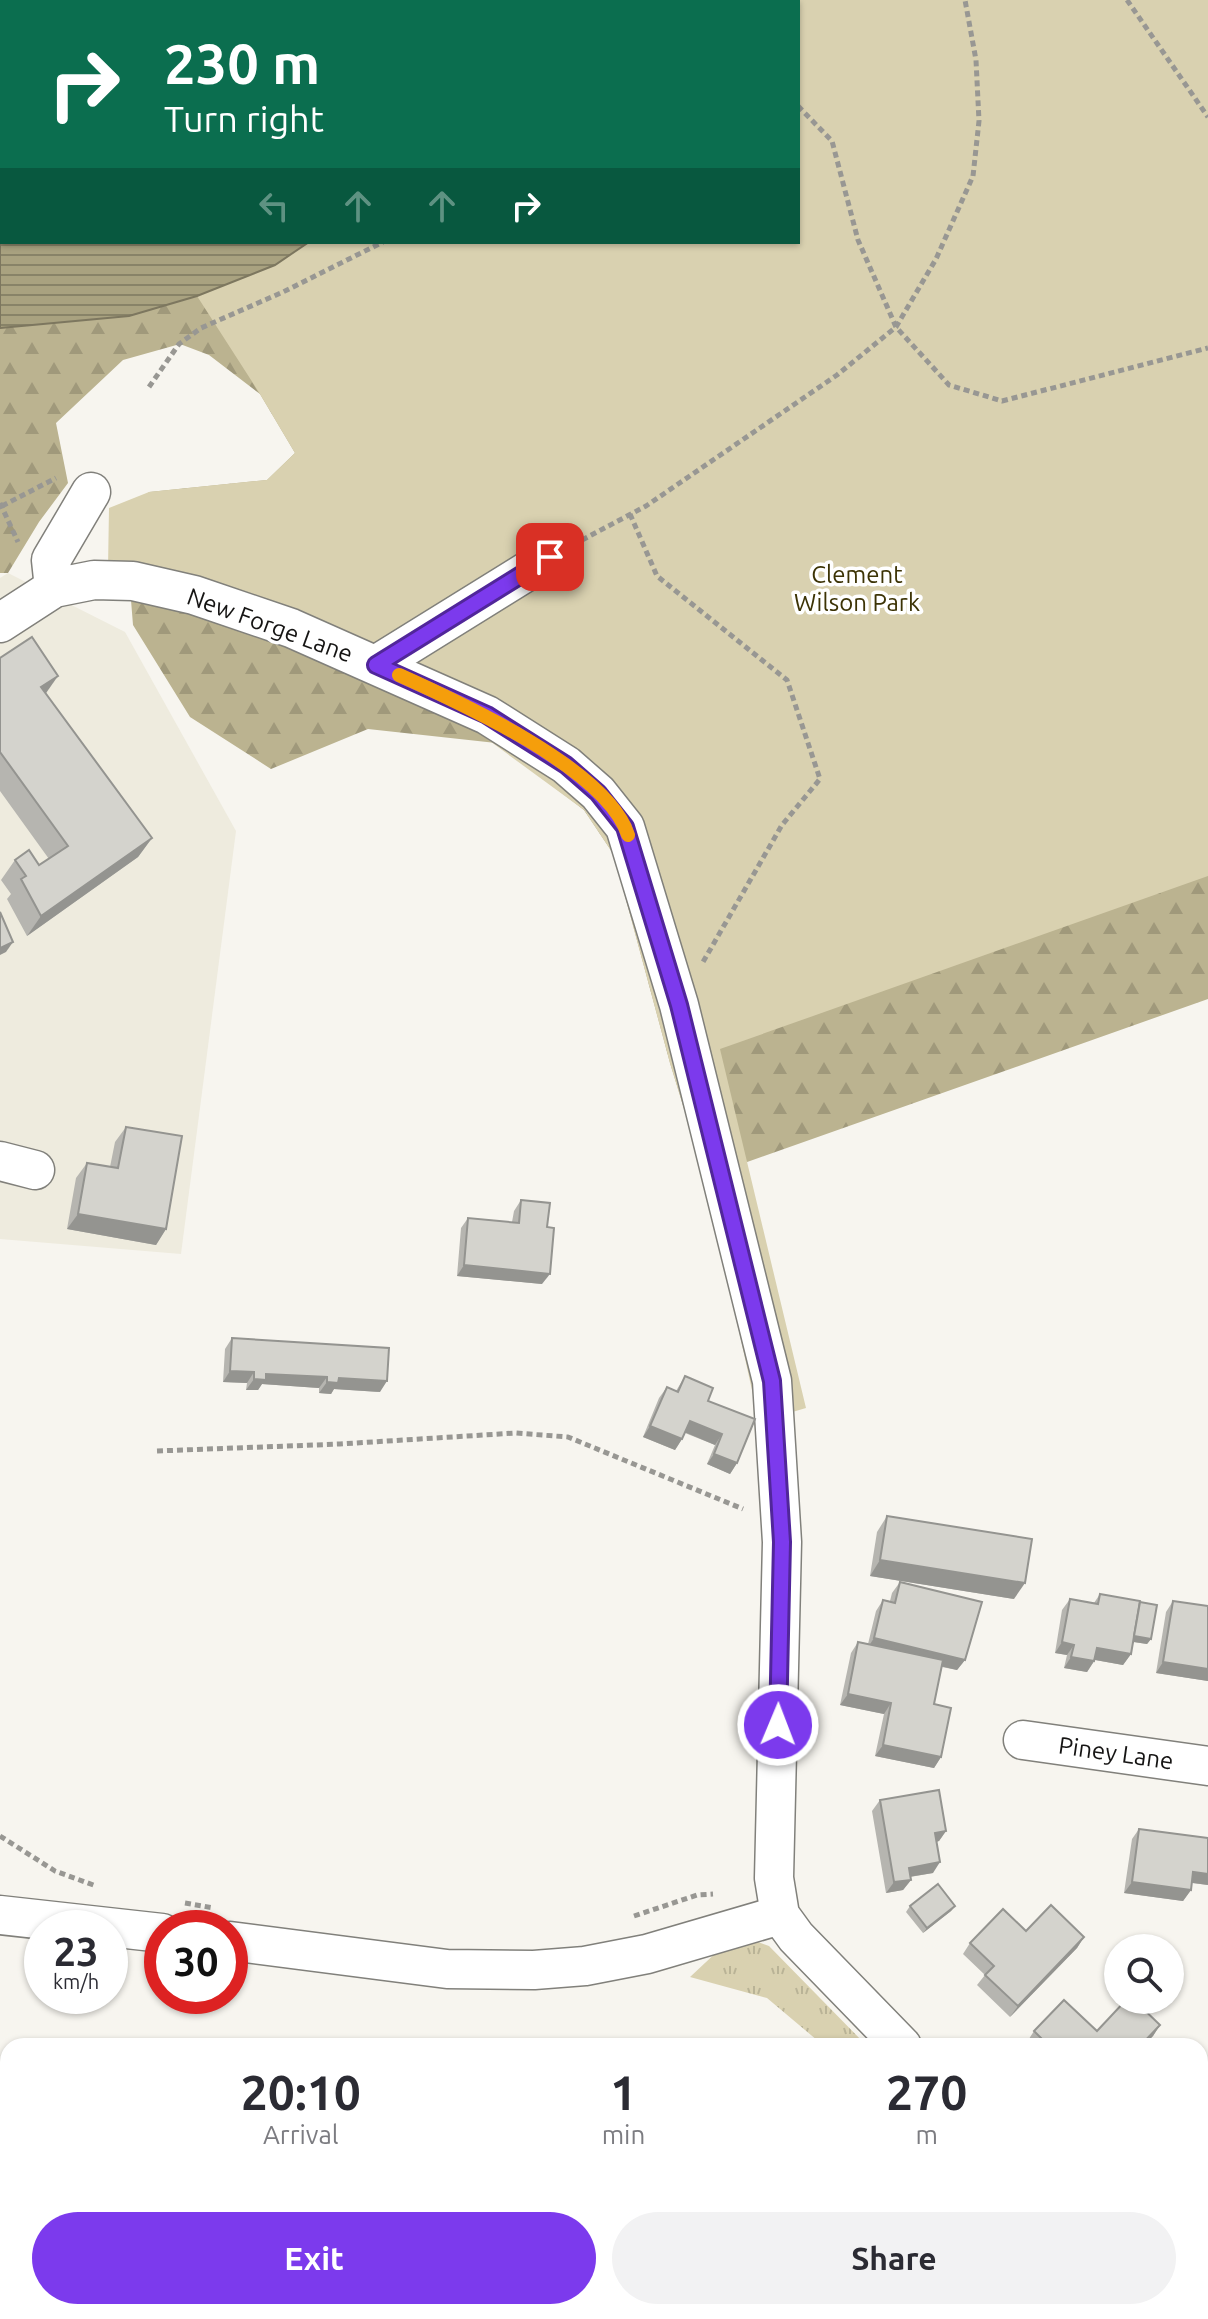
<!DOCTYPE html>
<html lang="en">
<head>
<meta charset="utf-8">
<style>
  :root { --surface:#fff; --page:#f2f2f3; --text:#2b2b33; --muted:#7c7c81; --accent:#7c3aed }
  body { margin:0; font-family:Ubuntu,sans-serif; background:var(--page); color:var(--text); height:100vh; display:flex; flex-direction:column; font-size:30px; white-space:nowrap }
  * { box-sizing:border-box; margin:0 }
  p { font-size:26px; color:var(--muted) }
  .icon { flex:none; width:44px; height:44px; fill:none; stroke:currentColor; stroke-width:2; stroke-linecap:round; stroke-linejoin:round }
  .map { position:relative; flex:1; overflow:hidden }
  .side { position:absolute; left:0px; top:2038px; width:1208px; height:282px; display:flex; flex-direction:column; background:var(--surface); border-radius:24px 24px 0 0; box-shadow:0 2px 6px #0004 }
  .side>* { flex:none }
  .banner { position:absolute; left:0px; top:0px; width:800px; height:244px; box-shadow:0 2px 6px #0004; background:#0b6e4f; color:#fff; overflow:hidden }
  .fabs { position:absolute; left:1104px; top:1934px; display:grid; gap:16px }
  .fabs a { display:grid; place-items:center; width:80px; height:80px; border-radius:50%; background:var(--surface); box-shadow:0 2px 6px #0004; font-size:40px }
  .speed { position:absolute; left:24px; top:1910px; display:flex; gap:16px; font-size:40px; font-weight:700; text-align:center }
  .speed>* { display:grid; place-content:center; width:104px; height:104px; border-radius:50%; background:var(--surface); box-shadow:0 2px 6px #0004; line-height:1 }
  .speed small { font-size:20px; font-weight:400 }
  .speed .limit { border:12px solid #d22; background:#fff; color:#111 }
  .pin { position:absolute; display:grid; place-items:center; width:68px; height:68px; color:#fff; margin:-34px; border-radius:16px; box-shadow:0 4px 12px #0006 }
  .me { position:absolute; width:88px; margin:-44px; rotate:1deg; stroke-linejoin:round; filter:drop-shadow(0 0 6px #0008) }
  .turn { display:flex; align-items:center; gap:28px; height:168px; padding:0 32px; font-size:36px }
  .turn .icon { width:104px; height:104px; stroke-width:2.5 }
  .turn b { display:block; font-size:56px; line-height:68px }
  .lanes { display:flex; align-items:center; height:76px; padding:0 32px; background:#0003; justify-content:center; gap:40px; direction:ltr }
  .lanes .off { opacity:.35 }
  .eta { display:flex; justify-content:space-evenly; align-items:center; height:136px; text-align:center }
  .eta b { font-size:48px; font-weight:700; line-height:56px }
  .primary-button { display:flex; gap:16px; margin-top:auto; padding:16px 32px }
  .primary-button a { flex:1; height:92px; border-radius:48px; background:var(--accent); color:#fff; font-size:32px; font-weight:700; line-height:92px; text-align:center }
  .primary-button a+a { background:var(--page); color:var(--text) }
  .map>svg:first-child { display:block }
  .built { fill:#eeebde }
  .grass { fill:url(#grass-tufts) }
  .forest { fill:url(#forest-firs) }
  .green { fill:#d9d1b0 }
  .water { fill:url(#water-rules); stroke:#7d775f; stroke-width:2 }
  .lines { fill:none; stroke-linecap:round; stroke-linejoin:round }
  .minor-casing { stroke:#81807b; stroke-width:41 }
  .path { stroke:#989793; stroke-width:5; stroke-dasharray:6 4; stroke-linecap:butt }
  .minor { stroke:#fff; stroke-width:38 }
  .wall { fill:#b6b5b0 }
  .shaded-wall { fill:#949490 }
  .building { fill:#d4d3cd; stroke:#949490; stroke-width:2 }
  .route-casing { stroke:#51269a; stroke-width:20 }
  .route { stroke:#7c3aed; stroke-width:14 }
  .slow { stroke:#f59e0b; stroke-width:14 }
  .labels { text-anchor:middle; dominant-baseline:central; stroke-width:7; stroke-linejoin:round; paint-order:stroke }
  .park-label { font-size:24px; fill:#3c3305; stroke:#fff }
  .street-label { font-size:24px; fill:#151413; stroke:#fff }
</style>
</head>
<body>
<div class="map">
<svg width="1208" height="2319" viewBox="0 0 1208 2319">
  <defs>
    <pattern id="grass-tufts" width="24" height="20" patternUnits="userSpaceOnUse" patternTransform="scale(2)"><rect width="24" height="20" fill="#d9d1b0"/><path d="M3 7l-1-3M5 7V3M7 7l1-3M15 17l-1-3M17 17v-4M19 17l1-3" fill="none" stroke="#b9b396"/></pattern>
    <pattern id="forest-firs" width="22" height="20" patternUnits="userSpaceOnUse" patternTransform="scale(2)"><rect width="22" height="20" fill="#bbb390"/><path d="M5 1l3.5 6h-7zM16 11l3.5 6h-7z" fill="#a0997b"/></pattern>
    <pattern id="water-rules" width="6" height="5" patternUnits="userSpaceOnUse" patternTransform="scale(2)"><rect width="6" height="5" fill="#a9a280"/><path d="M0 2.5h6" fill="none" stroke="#888368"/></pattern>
  </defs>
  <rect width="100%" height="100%" fill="#f7f5ef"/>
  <!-- built -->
  <path class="built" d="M8 573 125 632 236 831 181 1254 0 1239V578Z"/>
  <!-- grass -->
  <g class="grass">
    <path d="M745 1937 769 1946 867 2046H824L767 1998 690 1977 721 1948Z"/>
    <path d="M1089 2312H1129L1136 2319H1096Z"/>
  </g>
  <!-- forest -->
  <g class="forest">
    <path d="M230 0H510L507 2Z"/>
    <path d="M0 43 2 46 0 241Z"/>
    <path d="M309 242 1208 726V999L705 1177 670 1063 614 855 584 810 496 743 368 729 271 769 190 717 133 625 126 538 131 518 149 492 267 480 295 453 260 394 209 355 180 344 123 360 56 423 68 483 39 522 8 573H0V328L129 316 275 265Z"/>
  </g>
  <!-- green -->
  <path class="green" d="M660 0H1208V876L720 1049 806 1408 759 1422 705 1177 670 1063 614 855 584 810 353 641 108 568 109 508 149 492 267 480 295 453 260 394 197 296 275 265 309 242H798V2H658Z"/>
  <!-- water -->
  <g class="water">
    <path d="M510 0H660L507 2Z"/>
    <path d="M0 241 2 242H309L275 265 197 296 129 316 0 328Z"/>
  </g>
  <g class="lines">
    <!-- minor casing -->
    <g class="minor-casing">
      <g id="minor">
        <path d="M54 588 51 560 91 492"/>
        <path d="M0 623 54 588 94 580 133 581 194 595 291 628 487 715 566 765 598 793 625 827 679 1005 772 1381 782 1542 774 1878 780 1915 796 1937 902 2046"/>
        <path d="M376 665 550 557"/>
        <path d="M0 1161 35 1170"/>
        <path d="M1023 1740 1208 1766"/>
        <path d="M0 1915 162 1933"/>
        <path d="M230 1941 447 1969 534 1970 585 1966 647 1954 780 1915"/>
        <path d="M1161 2312 1168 2319"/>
      </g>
    </g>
    <!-- path -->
    <g class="path">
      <path d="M3 0V2"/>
      <path d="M1127 0 1208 117"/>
      <path d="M10 2 12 0"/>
      <path d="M0 19 2 13"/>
      <path d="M798 106 832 141 858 240 896 327 949 385 1002 401 1208 348"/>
      <path d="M149 387 179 344 201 328 283 292 383 242"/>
      <path d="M0 503 18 542"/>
      <path d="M2 506 56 478"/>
      <path d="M630 514 657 576 787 680 820 779 782 825 703 962"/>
      <path d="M582 540 646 506 837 375 896 327 936 259 973 176 979 121 976 60 965 0"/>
      <path d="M157 1451 340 1444 515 1433 568 1437 743 1509"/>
      <path d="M0 1836 55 1871 96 1886"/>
      <path d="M185 1903 214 1908"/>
      <path d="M634 1916 697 1895 713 1894"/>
    </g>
    <!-- minor -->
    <use href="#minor" class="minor"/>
  </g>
  <!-- wall -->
  <g class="wall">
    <path d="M0 658 46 694 152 838 138 857 27 936 7 899 11 894 1 880 15 860 39 865 49 859 0 791Z"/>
    <path d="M126 1127 166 1229 156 1245 67 1229 76 1178 87 1163 110 1167 115 1142Z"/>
    <path d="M521 1200 542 1284 457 1276 461 1228 468 1218 512 1222 514 1211Z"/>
    <path d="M232 1338 380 1392 334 1389 331 1394 319 1393V1388L262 1384 258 1390H246L247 1383 223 1382 225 1349Z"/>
    <path d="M685 1376 708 1401 737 1463 730 1474 707 1464 715 1445 685 1433 682 1439 675 1450 643 1437 659 1398 667 1387 676 1391Z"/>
    <path d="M887 1516 1014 1599 870 1576 877 1532Z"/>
    <path d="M900 1582 965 1660 957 1670 942 1667 934 1704 941 1757 934 1768 875 1756 884 1714 840 1705 851 1653 858 1642 868 1644 876 1611 883 1600 890 1601 892 1593Z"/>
    <path d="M1100 1594 1151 1639 1147 1644 1133 1642 1131 1654 1123 1665 1095 1660 1087 1672 1064 1668 1067 1655 1055 1653 1062 1610 1070 1599 1094 1603Z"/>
    <path d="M1173 1601 1208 1606V1681L1156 1673 1166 1612Z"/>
    <path d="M880 1800 946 1831 939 1841 937 1842 933 1873 910 1877 911 1880 903 1890 886 1893 872 1811Z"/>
    <path d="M1139 1829 1208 1885 1192 1883 1191 1890 1183 1901 1124 1893 1132 1839Z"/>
    <path d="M910 1906H955L951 1911 923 1933 906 1912Z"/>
    <path d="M1026 1931 1084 1937 1077 1948 1010 2017 977 1985 985 1975 963 1954 970 1943Z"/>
    <path d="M1160 2025 1153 2036 1143 2046H1031L1027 2042 1034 2031H1097Z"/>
    <path d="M1200 2086 1204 2098 1208 2102V2153L1200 2144Z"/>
    <path d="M1208 2184V2216L1200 2209V2193Z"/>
  </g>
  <!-- shaded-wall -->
  <g class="shaded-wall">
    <path d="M58 676 44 696 41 687Z"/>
    <path d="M152 838 138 857 27 936 41 916Z"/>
    <path d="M13 942 6 952 0 955V948Z"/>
    <path d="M78 1214 166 1229 156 1245 67 1229Z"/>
    <path d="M464 1265 550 1274 542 1284 457 1276Z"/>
    <path d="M230 1371 254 1372 247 1383 223 1382Z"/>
    <path d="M266 1374 327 1377 319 1388 262 1384 258 1390H246L254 1379Z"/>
    <path d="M339 1378 387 1381 380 1392 334 1389 331 1394 319 1393 327 1382Z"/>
    <path d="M690 1421 722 1434 715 1445 682 1431Z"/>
    <path d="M650 1426 682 1439 675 1450 643 1437Z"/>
    <path d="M714 1454 737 1463 730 1474 707 1464Z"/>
    <path d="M880 1560 1025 1583 1014 1599 870 1576Z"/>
    <path d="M1131 1636 1151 1639 1147 1644 1128 1641Z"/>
    <path d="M874 1638 965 1660 957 1670 867 1649Z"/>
    <path d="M1062 1642 1074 1645 1067 1655 1055 1653Z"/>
    <path d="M1097 1648 1131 1654 1123 1665 1090 1659Z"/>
    <path d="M1071 1657 1094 1661 1087 1672 1064 1668Z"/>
    <path d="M1163 1662 1208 1669V1681L1156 1673Z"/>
    <path d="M848 1694 891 1703 884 1714 840 1705Z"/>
    <path d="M883 1745 941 1757 934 1768 875 1756Z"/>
    <path d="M946 1831 939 1841 928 1843 935 1833Z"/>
    <path d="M940 1862 933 1873 902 1878 909 1868Z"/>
    <path d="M1193 1872 1208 1874V1885L1186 1882Z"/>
    <path d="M911 1880 903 1890 886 1893 894 1882Z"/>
    <path d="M1132 1882 1191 1890 1183 1901 1124 1893Z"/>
    <path d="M955 1906 951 1911 923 1933 927 1928Z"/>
    <path d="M1084 1937 1077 1948 1010 2017 1018 2006Z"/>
    <path d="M1160 2025 1153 2036 1143 2046H1140Z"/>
  </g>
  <!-- building -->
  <g class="building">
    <path d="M32 637 58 676 41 687 152 838 41 916 21 879 26 876 15 860 29 850 39 865 68 846 0 752V658Z"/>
    <path d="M0 912 13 942 0 948Z"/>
    <path d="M126 1127 182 1136 166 1229 78 1214 87 1163 118 1168Z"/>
    <path d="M521 1200 550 1203 547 1227 554 1228 550 1274 464 1265 468 1218 519 1223Z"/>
    <path d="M232 1338 389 1348 387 1381 339 1378 338 1383 327 1382V1377L266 1374V1380L254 1379V1372L230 1371Z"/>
    <path d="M685 1376 713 1388 708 1401 755 1419 737 1463 714 1454 722 1434 690 1421 682 1439 650 1426 667 1387 678 1392Z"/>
    <path d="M887 1516 1032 1539 1025 1583 880 1560Z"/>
    <path d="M900 1582 982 1602 965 1660 874 1638 883 1600 895 1603Z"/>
    <path d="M1100 1594 1140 1601 1131 1654 1097 1648 1094 1661 1071 1657 1074 1645 1062 1642 1070 1599 1098 1604Z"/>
    <path d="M1173 1601 1208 1606V1669L1163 1662Z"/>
    <path d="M1140 1602 1157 1605 1151 1639 1134 1636Z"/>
    <path d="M858 1642 943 1660 934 1704 951 1708 941 1757 883 1745 891 1703 848 1694Z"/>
    <path d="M939 1790 946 1831 935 1833 940 1862 909 1868 911 1880 894 1882 880 1800Z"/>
    <path d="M1139 1829 1208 1838V1874L1193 1872 1191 1890 1132 1882Z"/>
    <path d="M938 1884 955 1906 927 1928 910 1906Z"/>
    <path d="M1051 1905 1084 1937 1018 2006 985 1975 994 1966 970 1943 1003 1909 1026 1931Z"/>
    <path d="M1064 2000 1097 2031 1126 2000H1134L1160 2025 1140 2046H1049L1034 2031Z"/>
    <path d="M1200 2086 1207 2094 1203 2097 1208 2102V2119L1200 2127Z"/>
    <path d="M1208 2121V2143L1200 2135V2129Z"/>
    <path d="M1208 2184V2198L1201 2192Z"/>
  </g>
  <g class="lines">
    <!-- route casing -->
    <g class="route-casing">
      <path id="route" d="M550 557 376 665 487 715 566 765 598 793 625 827 679 1005 772 1381 782 1542 778 1725"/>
    </g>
    <!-- route -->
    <use href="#route" class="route"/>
    <!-- slow -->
    <path class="slow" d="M399 675C459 702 607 769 628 835"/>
  </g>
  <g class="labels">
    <!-- park labels -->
    <g class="park-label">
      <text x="857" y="574">Clement<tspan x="857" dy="28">Wilson Park</tspan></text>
    </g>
    <!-- street labels -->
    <g class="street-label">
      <text transform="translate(270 625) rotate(20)">New Forge Lane</text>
      <text transform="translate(1116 1753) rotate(8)">Piney Lane</text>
    </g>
  </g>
</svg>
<div class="fabs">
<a><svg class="icon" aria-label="search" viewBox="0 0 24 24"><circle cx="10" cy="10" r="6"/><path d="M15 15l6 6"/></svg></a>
</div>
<div class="speed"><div>23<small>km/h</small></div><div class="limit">30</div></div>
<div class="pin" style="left:550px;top:557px;background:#d93025"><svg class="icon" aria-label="arrive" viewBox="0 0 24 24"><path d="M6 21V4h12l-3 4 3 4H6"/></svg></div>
<svg class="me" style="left:778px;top:1725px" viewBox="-20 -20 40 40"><circle r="17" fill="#7c3aed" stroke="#fff" stroke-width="3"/><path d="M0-11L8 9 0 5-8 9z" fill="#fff"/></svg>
<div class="banner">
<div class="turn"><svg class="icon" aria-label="right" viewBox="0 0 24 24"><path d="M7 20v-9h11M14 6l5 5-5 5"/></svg><div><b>230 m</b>Turn right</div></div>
<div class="lanes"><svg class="icon off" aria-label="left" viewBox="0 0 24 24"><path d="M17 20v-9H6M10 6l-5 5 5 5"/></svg><svg class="icon off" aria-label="ahead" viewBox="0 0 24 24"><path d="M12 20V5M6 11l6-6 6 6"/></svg><svg class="icon off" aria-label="ahead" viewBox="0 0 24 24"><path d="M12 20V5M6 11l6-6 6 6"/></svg><svg class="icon" aria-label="right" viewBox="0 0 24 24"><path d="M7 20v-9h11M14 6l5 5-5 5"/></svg></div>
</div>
<section class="side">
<div class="eta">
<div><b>20:10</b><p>Arrival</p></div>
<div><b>1</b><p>min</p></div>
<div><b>270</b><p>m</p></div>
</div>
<div class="primary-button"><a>Exit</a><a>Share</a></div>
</section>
</div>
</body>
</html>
